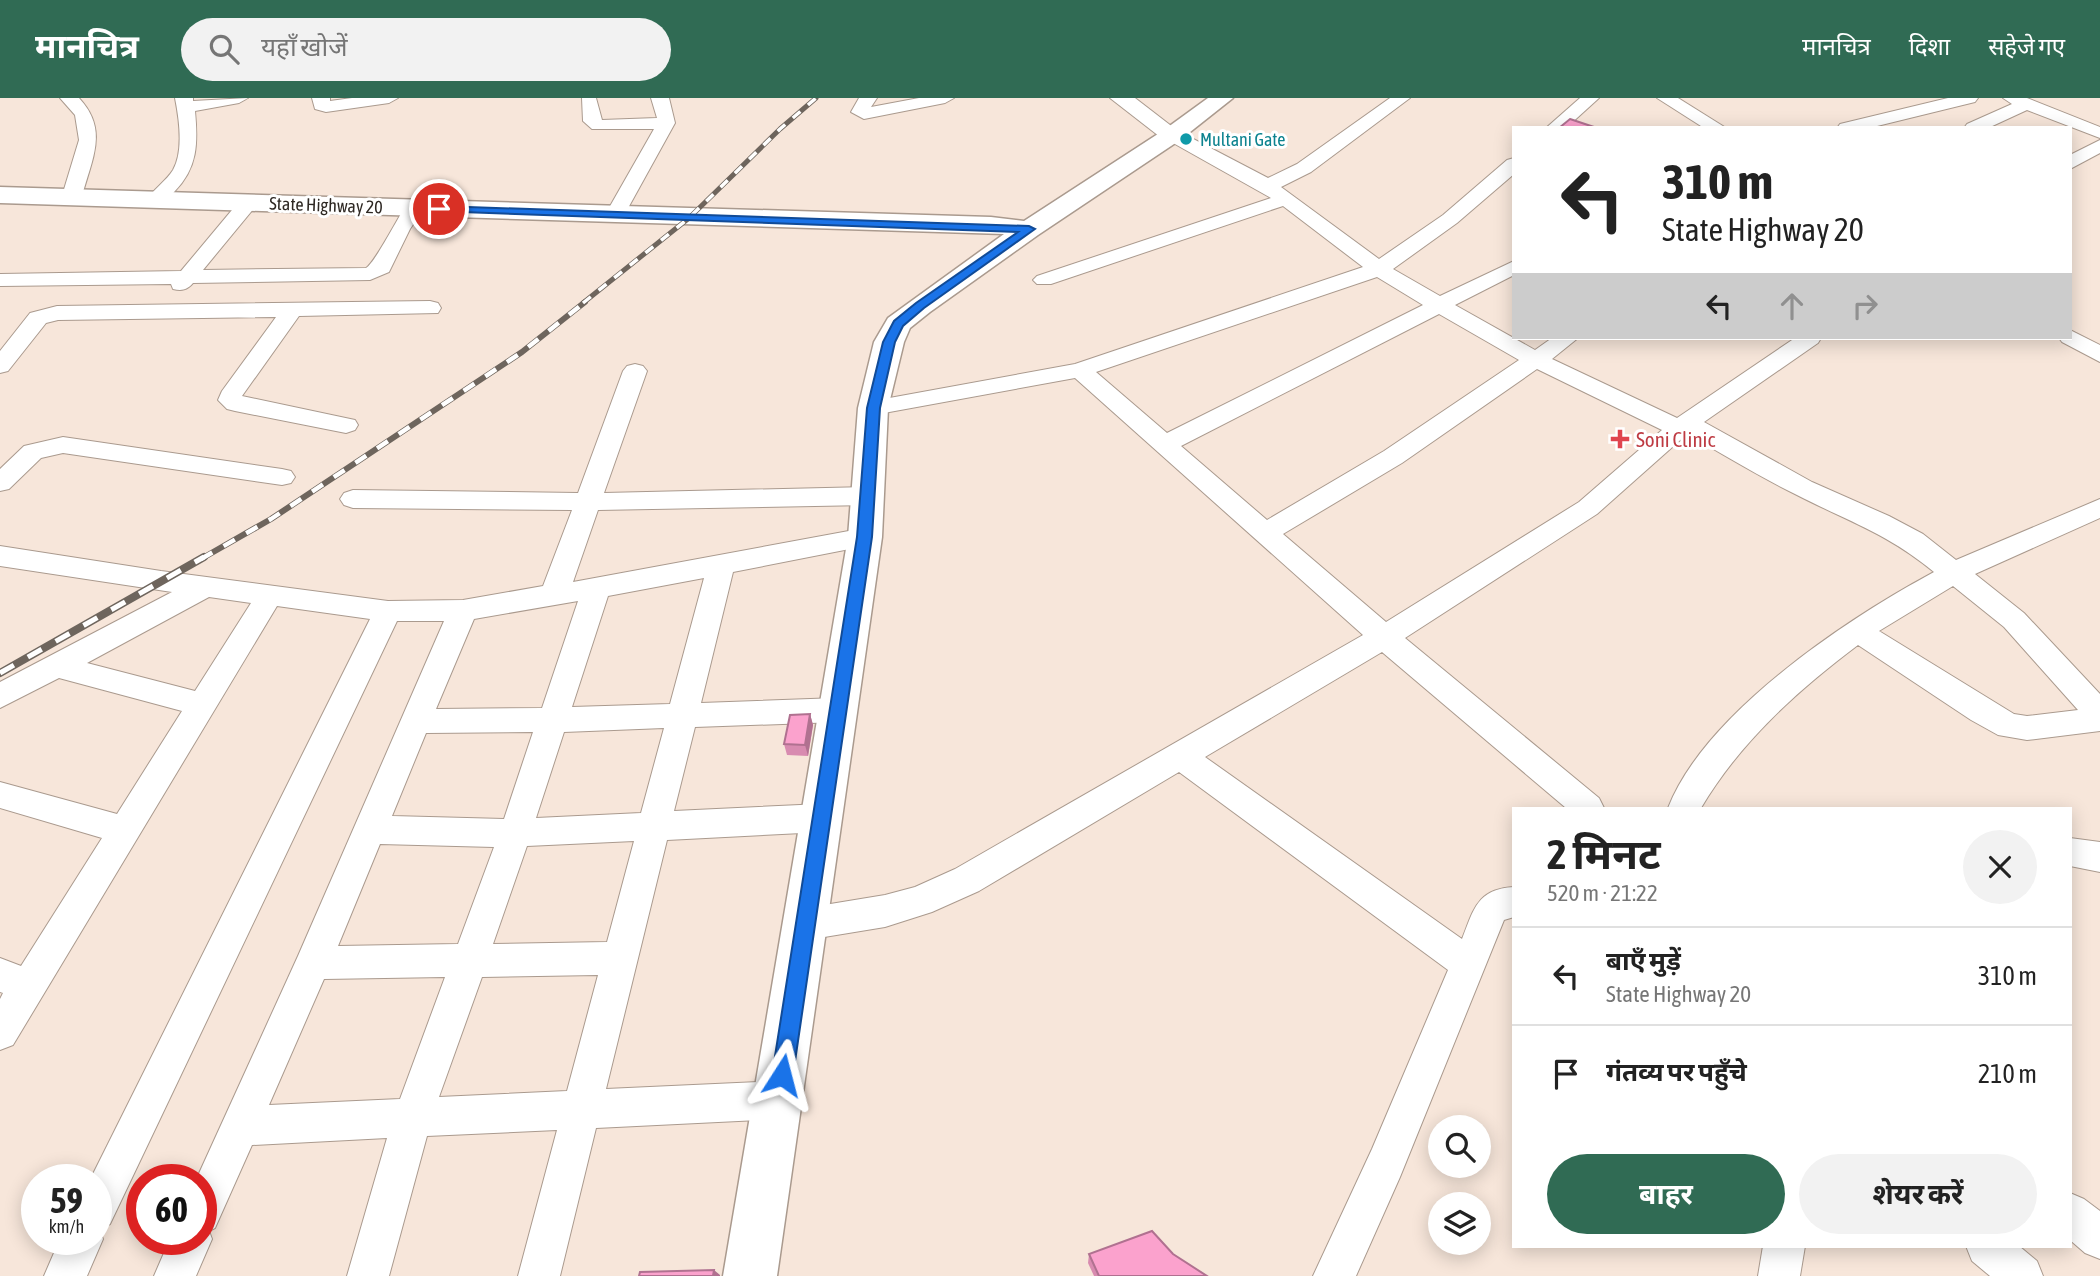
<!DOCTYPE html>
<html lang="hi">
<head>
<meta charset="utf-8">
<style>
  :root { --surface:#fff; --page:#f2f2f2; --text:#222; --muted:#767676; --line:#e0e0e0; --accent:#306b54 }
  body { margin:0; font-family:"Asap Condensed","Noto Sans Devanagari",sans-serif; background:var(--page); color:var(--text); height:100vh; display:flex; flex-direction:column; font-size:26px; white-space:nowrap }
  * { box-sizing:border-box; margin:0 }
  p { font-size:23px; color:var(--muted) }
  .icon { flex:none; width:38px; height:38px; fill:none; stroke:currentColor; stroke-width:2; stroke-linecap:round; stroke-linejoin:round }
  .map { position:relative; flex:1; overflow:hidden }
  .drawer { position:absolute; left:1512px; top:709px; width:560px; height:441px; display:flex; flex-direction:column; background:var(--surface); border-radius:0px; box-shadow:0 4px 18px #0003 }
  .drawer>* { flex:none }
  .guide { position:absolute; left:1512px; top:28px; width:560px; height:214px; border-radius:0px; box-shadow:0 4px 18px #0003; background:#fff; color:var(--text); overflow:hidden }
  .buttons { position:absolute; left:1428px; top:1017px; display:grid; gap:14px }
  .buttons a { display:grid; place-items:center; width:63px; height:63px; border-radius:50%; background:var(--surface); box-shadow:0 4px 18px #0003; font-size:35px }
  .speed { position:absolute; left:21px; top:1066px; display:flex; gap:14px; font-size:35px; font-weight:700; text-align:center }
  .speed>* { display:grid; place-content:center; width:91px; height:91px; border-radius:50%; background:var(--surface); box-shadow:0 4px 18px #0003; line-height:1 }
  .speed small { font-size:18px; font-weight:400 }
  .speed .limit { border:10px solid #d22; background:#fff; color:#111 }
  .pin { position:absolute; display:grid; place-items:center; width:60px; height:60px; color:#fff; margin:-30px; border:4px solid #fff; border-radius:50%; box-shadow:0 2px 7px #0007 }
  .me { position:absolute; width:77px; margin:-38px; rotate:9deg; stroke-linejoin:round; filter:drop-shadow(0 0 5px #0008) }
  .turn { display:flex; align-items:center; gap:24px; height:147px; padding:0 35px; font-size:32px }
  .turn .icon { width:91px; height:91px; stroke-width:2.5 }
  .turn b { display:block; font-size:49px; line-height:60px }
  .lanes { display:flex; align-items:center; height:66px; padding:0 35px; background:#0003; justify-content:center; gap:35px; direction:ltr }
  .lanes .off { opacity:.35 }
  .round { display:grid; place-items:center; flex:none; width:74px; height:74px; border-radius:37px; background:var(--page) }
  .head { display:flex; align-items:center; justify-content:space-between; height:119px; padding:0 35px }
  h1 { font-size:42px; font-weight:700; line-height:52px }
  .button { display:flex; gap:14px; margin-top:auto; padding:14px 35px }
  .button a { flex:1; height:80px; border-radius:42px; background:var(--accent); color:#fff; font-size:28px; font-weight:700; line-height:80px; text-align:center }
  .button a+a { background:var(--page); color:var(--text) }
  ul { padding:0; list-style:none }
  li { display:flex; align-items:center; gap:21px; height:98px; padding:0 35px; border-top:2px solid var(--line) }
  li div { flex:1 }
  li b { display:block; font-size:26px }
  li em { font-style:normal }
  header { display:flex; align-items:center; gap:42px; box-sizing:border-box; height:98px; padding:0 35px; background:var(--accent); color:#fff }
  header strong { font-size:33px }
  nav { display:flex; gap:38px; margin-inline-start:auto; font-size:24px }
  .search { width:490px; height:63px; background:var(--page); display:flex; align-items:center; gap:18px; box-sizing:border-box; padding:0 24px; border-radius:38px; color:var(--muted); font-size:26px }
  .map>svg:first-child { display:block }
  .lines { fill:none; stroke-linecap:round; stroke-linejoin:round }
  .minor-casing { stroke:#aa9a8e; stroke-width:2 }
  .tertiary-casing { stroke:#aa9a8e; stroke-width:2 }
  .primary-casing { stroke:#aa9a8e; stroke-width:3 }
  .minor { fill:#fff; fill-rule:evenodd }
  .tertiary { fill:#fff; fill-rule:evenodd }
  .primary { fill:#fff; fill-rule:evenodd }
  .rail-far2-casing { stroke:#6e655d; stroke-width:5 }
  .rail-far1-casing { stroke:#6e655d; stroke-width:6 }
  .rail-casing { stroke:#6e655d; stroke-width:8 }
  .rail-far2 { stroke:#fff; stroke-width:3.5; stroke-dasharray:10; stroke-linecap:butt }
  .rail-far1 { stroke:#fff; stroke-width:4.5; stroke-dasharray:13; stroke-linecap:butt }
  .rail { stroke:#fff; stroke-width:5; stroke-dasharray:16; stroke-linecap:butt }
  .wall { fill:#d88bb0 }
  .shaded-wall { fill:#b07190 }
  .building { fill:#fba2cd; stroke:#b07190; stroke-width:2 }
  .route { fill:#1a73e8; stroke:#114b97; stroke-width:2 }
  .culture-dot { fill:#0f9aa8; stroke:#fff; stroke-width:2.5 }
  .health-dot { fill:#e0444e; stroke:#fff; stroke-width:2.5 }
  .labels { text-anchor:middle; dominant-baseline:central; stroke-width:6; stroke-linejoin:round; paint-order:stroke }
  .far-culture-label { font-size:18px; fill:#0d838f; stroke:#fff; text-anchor:start }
  .far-street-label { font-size:18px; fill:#2e2823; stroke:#fff }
  .health-label { font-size:21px; fill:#be3a42; stroke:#fff; text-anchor:start }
</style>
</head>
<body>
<header>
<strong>मानचित्र</strong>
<div class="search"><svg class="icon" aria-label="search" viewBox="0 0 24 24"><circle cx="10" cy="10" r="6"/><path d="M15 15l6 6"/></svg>यहाँ खोजें</div>
<nav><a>मानचित्र</a><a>दिशा</a><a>सहेजे गए</a></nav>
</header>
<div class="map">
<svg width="2100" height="1178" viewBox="0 0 2100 1178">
  <rect width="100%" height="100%" fill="#f7e6da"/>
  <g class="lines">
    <!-- minor casing -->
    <g class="minor-casing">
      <g id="minor">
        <path d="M60 0H79C109 32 92 60 82 98L72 104 62 98 79 42 75 17Z"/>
        <path d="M175 0H193V3L248 0 239 5 195 13C198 45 198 70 174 94 169 100 165 105 157 107L147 101C155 90 166 83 173 72 184 53 179 20 175 0Z"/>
        <path d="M312 0H330V3L352 0H398L389 5 326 14 315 11Z"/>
        <path d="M582 0H596L602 22 657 20 651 0H669L675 25 622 121H608L605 117 654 31H592L583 23Z"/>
        <path d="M859 0H877L871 9 919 0H954L945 5 864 21 851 14Z"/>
        <path d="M1390 0H1410L1311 74 1281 89 1379 161 1443 117 1507 62 1514 60V76L1457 125 1393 171 1440 198 1514 163V177L1455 207 1535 252 1552 240H1578L1552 261 1677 320 1795 240H1821L1818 245 1704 324 1812 384 1889 418 1923 436 1956 462 2100 401V420L1975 476 2024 515 2100 596V633L2027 642 1998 637 1971 622 1858 547C1797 593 1740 644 1701 710H1668C1705 615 1847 521 1934 474 1887 435 1847 423 1795 396 1758 378 1723 356 1687 336L1597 416 1405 540 1599 700 1604 710H1566L1382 554 1205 659 1462 841C1474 811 1477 791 1514 789V819L1504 822 1400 1079 1356 1178H1313L1372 1051 1448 872 1179 674 979 793 932 814 885 829 806 842 794 837 789 826 794 815 806 810 885 797 915 789 955 771 1363 537 1075 280 873 317 865 315 861 310 865 305 873 303 1075 266 1363 169 1283 108 1051 186H1037L1033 182 1037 178 1271 100 1166 41 1163 37 1166 33H1178L1268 80 1297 66ZM1377 179 1423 207 1167 335 1096 274ZM1439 216 1519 262 1384 353 1267 422 1181 348ZM1537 271 1662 332 1579 404 1386 524 1283 436 1402 365ZM1953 488 2004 529 2078 612 2027 618 2014 616 1879 533Z"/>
        <path d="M1580 0H1599L1566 30H1546Z"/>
        <path d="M1657 0H1678L1726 30H1704Z"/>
        <path d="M1948 0H1978L1975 4 1869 30H1837L1840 26Z"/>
        <path d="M2003 0H2027L2100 29V40L2027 12 1988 30H1964L1967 26 2012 6Z"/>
        <path d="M2100 42V55L2070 71V57Z"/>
        <path d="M249 98 259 104 203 172 366 170C375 165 398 119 407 106H421L424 110 410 131 389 174 370 182 193 185C187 192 182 193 173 191L171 186 0 188V176L181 173 242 100Z"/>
        <path d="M430 203 438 205 441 210 438 215 299 218 242 298 355 322 358 327 355 332 346 335 235 313 227 311 218 302 222 293 276 219 58 222 46 225 8 273 0 275V253L30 215 57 208Z"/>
        <path d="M2070 232 2100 247V264L2062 244 2059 240H2070Z"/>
        <path d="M635 266 643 268 647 273 604 395 868 389 877 392 881 398 877 404 868 407 598 412 573 484 865 430 874 432 878 439 874 446 865 448 733 474 701 605 838 600 849 604 853 612 849 620 838 624 695 629 674 713 822 706 833 710 838 720 833 730 822 734 667 742 606 991 779 983 793 988 798 1002 793 1016 779 1021 596 1030 560 1178H518L557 1032 427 1038 389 1178H347L387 1040 252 1047 215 1130 209 1133 212 1141 196 1178H154L170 1141H201V1082H196L298 858 444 523H397L110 1126 99 1131 103 1141 87 1178H44L60 1141H96V1082H90L370 521 277 508 13 947 0 952V901L3 895 0 894V860L21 868 102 740 0 710V684L117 716 182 613 59 580 0 610V584L172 494 0 468V448L161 473 388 503 463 502 543 488 572 412 353 410 344 407 340 401 344 395 353 392 578 395 623 273 627 268ZM704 480 670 606 572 609 608 498ZM209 499 251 505 195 593 87 565ZM578 503 542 610 436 611 474 521ZM664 630 641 715 536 720 564 634ZM533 634 504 721 392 718 426 635ZM634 743 607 844 493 846 527 748ZM380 746 494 749 458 846 338 848ZM598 877 567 993 439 999 482 879ZM445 879 400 1001 269 1007 324 881Z"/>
        <path d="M63 339 282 371 291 373 295 379 291 385 282 387 63 355 41 360 9 391 0 393V371L24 348Z"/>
        <path d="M2070 740 2100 744V774L2070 768Z"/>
        <path d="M2070 1095 2084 1101 2100 1113V1161L2085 1155 2070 1142Z"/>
        <path d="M1763 1148H1805L1800 1178H1758Z"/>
        <path d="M1966 1148H2019L2037 1163 2043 1178H1990L1972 1163Z"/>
      </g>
    </g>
    <!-- tertiary casing -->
    <g class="tertiary-casing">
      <path id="tertiary" d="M1110 0H1135L1183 37 1180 42H1164Z"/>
    </g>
    <!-- primary casing -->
    <g class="primary-casing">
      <path id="primary" d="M1208 0H1233L1180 42 1038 137 930 214 910 230 904 244 888 310 882 439 777 1178H723L848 439 858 310 874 244 888 220 1004 136 0 105V89L991 119 1024 123 1164 32Z"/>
    </g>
    <!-- minor -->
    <use href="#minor" class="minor"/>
    <!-- tertiary -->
    <use href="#tertiary" class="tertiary"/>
    <!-- primary -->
    <use href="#primary" class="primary"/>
    <!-- rail-far2 casing -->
    <g class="rail-far2-casing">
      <path id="rail-far2" d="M583 205 689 120 780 31 816 0"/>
    </g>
    <!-- rail-far1 casing -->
    <g class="rail-far1-casing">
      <path id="rail-far1" d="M201 461 271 421 522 254 585 204"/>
    </g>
    <!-- rail casing -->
    <g class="rail-casing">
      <path id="rail" d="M0 575 204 459"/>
    </g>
    <!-- rail-far2 -->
    <use href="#rail-far2" class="rail-far2"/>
    <!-- rail-far1 -->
    <use href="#rail-far1" class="rail-far1"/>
    <!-- rail -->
    <use href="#rail" class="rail"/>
  </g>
  <!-- wall -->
  <g class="wall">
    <path d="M810 616 813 627 808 658 787 657 784 646Z"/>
    <path d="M1089 1156H1173L1207 1178H1094L1088 1165Z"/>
  </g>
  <!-- shaded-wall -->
  <g class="shaded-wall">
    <path d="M810 616 813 627 808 658 805 647Z"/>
    <path d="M714 1172 720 1177V1178H713Z"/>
  </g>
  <!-- building -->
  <g class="building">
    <path d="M1570 21 1597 30H1559Z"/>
    <path d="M810 616 805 647 784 646 790 617Z"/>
    <path d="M1152 1133 1173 1156 1207 1178H1099L1089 1156Z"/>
    <path d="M714 1172 713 1178H639L640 1174Z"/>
  </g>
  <!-- route -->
  <path class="route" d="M439 108 1029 128 1035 131 924 210 903 228 895 244 880 310 872 439 793 977 790 984 782 987 775 984 772 977 857 439 867 310 883 244 894 223 916 205 1018 134 435 113V109Z"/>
  <!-- markers -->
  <circle class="culture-dot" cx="1186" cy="41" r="7"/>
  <path class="health-dot" d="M1616.5 330.5h7v7h7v7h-7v7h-7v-7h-7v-7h7z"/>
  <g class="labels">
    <!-- far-culture labels -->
    <g class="far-culture-label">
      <text x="1200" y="41">Multani Gate</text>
    </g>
    <!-- far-street labels -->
    <g class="far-street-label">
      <text transform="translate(326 107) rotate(2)">State Highway 20</text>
    </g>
    <!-- health labels -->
    <g class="health-label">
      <text x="1636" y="341">Soni Clinic</text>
    </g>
  </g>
</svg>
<div class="buttons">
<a><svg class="icon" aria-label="search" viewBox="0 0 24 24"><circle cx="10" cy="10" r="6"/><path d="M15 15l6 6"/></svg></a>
<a><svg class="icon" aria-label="layers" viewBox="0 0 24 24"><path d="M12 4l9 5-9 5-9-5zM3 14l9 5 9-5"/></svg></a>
</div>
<div class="speed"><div>59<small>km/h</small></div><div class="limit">60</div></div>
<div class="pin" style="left:439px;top:111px;background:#d93025"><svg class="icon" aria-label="arrive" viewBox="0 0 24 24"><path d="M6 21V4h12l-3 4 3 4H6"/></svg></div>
<svg class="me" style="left:782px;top:977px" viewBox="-20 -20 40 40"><path d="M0-17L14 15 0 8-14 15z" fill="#1a73e8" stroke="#fff" stroke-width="4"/></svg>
<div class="guide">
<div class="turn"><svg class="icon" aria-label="left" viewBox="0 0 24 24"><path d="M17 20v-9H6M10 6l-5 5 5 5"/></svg><div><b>310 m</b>State Highway 20</div></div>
<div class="lanes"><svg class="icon" aria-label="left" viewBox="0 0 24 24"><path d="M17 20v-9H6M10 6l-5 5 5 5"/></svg><svg class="icon off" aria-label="ahead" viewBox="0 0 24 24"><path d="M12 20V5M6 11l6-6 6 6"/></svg><svg class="icon off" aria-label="right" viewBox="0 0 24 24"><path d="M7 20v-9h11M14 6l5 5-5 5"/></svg></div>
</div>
<section class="drawer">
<div class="head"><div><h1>2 मिनट</h1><p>520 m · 21:22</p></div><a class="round"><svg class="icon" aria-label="close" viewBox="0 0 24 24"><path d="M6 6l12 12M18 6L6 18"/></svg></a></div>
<ul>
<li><svg class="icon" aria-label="left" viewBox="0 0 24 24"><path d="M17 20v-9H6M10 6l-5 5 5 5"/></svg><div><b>बाएँ मुड़ें</b><p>State Highway 20</p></div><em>310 m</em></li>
<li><svg class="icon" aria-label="arrive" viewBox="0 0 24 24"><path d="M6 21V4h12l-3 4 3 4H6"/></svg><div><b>गंतव्य पर पहुँचे</b></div><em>210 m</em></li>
</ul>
<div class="button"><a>बाहर</a><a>शेयर करें</a></div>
</section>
</div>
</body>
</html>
